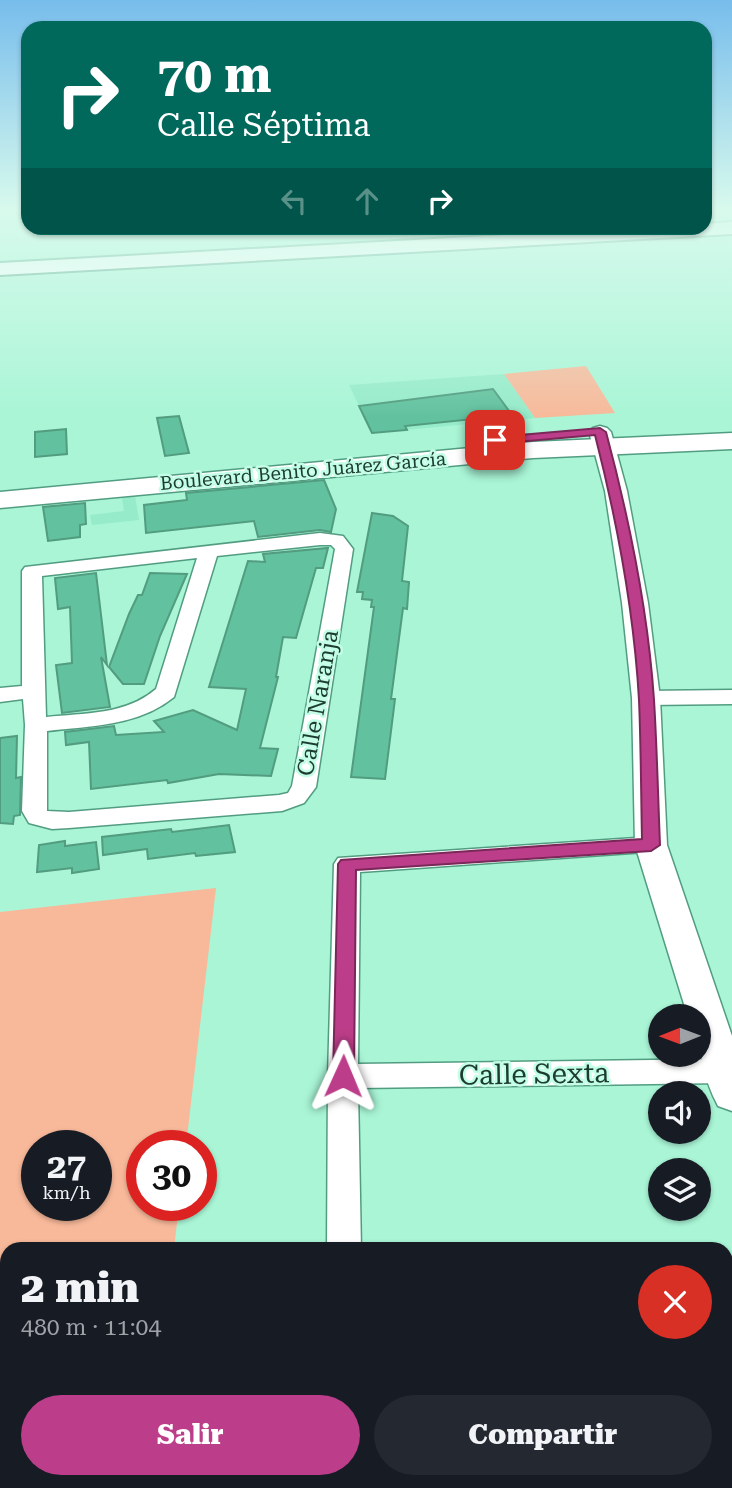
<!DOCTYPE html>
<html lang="es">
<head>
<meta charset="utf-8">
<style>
  :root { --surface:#171b24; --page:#242831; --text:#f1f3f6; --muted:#9ea1a6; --accent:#bc3d89 }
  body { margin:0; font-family:"Roboto Serif",serif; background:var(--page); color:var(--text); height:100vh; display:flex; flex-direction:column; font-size:26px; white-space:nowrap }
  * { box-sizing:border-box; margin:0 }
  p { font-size:23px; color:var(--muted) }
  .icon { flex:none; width:38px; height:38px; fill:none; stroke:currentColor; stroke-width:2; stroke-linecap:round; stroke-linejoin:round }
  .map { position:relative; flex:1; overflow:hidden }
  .panel { position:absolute; left:0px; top:1242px; width:733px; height:247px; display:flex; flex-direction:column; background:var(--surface); border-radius:21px 21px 0 0; box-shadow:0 2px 5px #0004 }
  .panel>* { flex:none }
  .banner { position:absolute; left:21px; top:21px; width:691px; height:214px; border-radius:21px; box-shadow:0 2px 5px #0004; background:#00695c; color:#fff; overflow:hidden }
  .needle { width:46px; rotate:269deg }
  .buttons { position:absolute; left:648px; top:1004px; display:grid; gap:14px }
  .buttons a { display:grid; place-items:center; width:63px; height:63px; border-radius:50%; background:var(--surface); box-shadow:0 2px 5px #0004; font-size:35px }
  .speed { position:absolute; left:21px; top:1130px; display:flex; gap:14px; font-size:35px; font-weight:700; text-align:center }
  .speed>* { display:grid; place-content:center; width:91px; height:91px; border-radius:50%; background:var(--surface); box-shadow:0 2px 5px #0004; line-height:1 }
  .speed small { font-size:18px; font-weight:400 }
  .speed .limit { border:10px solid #d22; background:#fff; color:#111 }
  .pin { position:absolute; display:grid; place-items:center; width:60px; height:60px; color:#fff; margin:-30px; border-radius:14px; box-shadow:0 4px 10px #0006 }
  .me { position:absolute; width:77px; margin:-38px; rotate:1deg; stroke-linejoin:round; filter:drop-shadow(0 0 5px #0008) }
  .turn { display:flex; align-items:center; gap:24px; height:147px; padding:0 21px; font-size:32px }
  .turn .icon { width:91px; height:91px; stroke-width:2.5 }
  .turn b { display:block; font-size:49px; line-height:60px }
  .lanes { display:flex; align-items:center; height:66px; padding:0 21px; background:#0003; justify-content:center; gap:35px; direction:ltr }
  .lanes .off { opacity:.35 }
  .round { display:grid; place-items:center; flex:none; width:74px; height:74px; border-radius:37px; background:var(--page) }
  .head { display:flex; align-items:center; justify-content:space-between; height:119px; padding:0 21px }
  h1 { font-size:42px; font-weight:800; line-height:52px }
  .primary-button { display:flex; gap:14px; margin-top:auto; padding:14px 21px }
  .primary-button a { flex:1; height:80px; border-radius:42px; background:var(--accent); color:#fff; font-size:28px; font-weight:800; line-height:80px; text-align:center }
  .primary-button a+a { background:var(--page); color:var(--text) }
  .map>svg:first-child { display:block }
  .built { fill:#96ebca }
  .green { fill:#f8b99a; fill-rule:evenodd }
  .building { fill:#62c19e; stroke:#529c80; stroke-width:2 }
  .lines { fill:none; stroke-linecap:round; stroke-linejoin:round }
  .minor-casing { stroke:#529d81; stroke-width:3 }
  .tertiary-casing { stroke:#529d81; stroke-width:3 }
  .primary-casing { stroke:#529d81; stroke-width:3 }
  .motorway-casing { stroke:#529d81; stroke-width:4 }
  .minor { fill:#fff; fill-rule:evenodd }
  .tertiary { fill:#fff; fill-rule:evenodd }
  .primary { fill:#fff; fill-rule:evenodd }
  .motorway { fill:#fff; fill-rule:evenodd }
  .route { fill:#bc3d89; stroke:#7a2859; stroke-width:2 }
  .labels { text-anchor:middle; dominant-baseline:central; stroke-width:5; stroke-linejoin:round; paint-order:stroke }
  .far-street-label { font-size:19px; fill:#1d3c31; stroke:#c3fee6 }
  .street-label { font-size:23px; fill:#1d3c31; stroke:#c3fee6 }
  .near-street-label { font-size:28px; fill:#1d3c31; stroke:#c3fee6 }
</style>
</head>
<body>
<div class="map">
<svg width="732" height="1488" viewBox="0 0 732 1488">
  <rect width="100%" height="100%" fill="#a9f5d6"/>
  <!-- built -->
  <g class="built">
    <path d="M504 374 535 418 372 433 349 385Z"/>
    <path d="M135 496 139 520 92 525 90 515 124 511 122 498Z"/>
  </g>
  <!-- green -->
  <g class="green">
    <path d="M586 366 615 413 535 418 504 374Z"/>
    <path d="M216 888 186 1146H142V1206H179L174 1249 7 1250V1482H145V1488H0V912ZM37 1146H96V1206H37Z"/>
  </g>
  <!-- building -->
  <g class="building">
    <path d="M493 389 512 415 405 426 407 430 372 433 359 406Z"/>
    <path d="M179 416 189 453 165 456 157 418Z"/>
    <path d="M66 429 67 454 35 457V432Z"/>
    <path d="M324 480 336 509 331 532 320 530 258 537 254 521 146 533 144 505 187 500 186 493Z"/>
    <path d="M85 503 86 524 80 525V537L48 541 43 507Z"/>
    <path d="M372 513 393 516 408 526 402 581 409 582 407 609 403 608 391 699H395L385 779 351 777 374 607H371L372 600 362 599 363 592H357Z"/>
    <path d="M328 548 323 568H316L296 638 283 637 276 677H278L260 748 278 749 271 776 219 774 168 783 167 780 91 789 89 742 66 745 65 732 114 726 116 735 164 732 154 721 193 710 237 730 246 689 209 687 248 561 265 562 263 554Z"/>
    <path d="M96 573 107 665 101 657 110 707 62 713 56 665 72 663 70 607 58 609 55 578Z"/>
    <path d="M150 573 187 574 160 636 144 684H123L109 667 129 614 138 595H142Z"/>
    <path d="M17 736 16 778 21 777 20 815 14 816 13 824 0 823V738Z"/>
    <path d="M229 825 235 852 196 856 195 853 148 859 147 849 103 855 102 837 171 829 172 832Z"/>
    <path d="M65 841V846L96 842 99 869 72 873V868L37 872 39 845Z"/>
  </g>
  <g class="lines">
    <!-- minor casing -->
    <g class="minor-casing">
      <g id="minor">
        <path d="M320 533 343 536 353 549 316 787 304 803 282 811 69 828 52 829 29 823 22 811 25 725 23 699 0 702V688L22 686V571L25 567ZM320 545H331L335 549 292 786 288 793 279 795 69 812 47 811V731C90 726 139 726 174 697L217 556ZM197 558 156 689C126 715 84 713 46 717L42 576Z"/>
        <path d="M732 690V704L646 705 638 703 635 698 638 693 646 691Z"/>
        <path d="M651 837 660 839 663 845 660 851 360 872 358 1064 724 1059 732 1062V1080L724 1083 358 1088 361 1250H327L328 1076 334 864 338 858Z"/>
        <path d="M726 1364 732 1365V1401L726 1400Z"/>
        <rect x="322" y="1482" width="38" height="6"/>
      </g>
    </g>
    <!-- tertiary casing -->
    <g class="tertiary-casing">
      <path id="tertiary" d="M600 426 607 428 611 432 627 491 648 603 660 698 667 845 732 1036V1111L718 1106C703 1078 698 1049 698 1017H688L635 845 632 698 622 603 605 491 589 432 593 428Z"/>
    </g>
    <!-- primary casing -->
    <g class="primary-casing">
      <path id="primary" d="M732 433V449L533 458 0 508V492L533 442Z"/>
    </g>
    <!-- motorway casing -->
    <g class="motorway-casing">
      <path id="motorway" d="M732 222V234L0 275V263L634 228H705V224Z"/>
    </g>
    <!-- minor -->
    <use href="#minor" class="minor"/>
    <!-- tertiary -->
    <use href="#tertiary" class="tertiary"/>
    <!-- primary -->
    <use href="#primary" class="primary"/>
    <!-- motorway -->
    <use href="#motorway" class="motorway"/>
  </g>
  <!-- sky -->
  <linearGradient id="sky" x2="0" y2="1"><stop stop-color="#77bdec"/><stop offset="0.5" stop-color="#d8faed"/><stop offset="1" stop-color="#d8faed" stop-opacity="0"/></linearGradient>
  <rect width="732" height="418" fill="url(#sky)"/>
  <!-- route -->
  <path class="route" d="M600 428 606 432C629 518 648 610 654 700 657 748 658 797 660 845L651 851 356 870 354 1076 351 1082 343 1085 336 1082 333 1076 338 864 341 860 642 839C641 793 641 746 639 700 634 611 617 521 595 435L495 444 489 440 495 437Z"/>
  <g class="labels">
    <!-- far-street labels -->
    <g class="far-street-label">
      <text transform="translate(303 471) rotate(-5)">Boulevard Benito Juárez García</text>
    </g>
    <!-- street labels -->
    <g class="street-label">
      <text transform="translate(318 703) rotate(-80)">Calle Naranja</text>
    </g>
    <!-- near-street labels -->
    <g class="near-street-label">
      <text transform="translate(534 1074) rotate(-1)">Calle Sexta</text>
    </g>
  </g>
</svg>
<div class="buttons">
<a><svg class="needle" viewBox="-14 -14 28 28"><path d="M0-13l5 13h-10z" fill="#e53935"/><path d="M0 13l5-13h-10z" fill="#9ea1a6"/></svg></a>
<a><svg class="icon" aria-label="sound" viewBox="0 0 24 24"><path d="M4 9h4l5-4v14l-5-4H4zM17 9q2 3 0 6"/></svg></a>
<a><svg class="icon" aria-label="layers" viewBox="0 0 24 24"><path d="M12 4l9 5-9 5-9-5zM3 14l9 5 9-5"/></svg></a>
</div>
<div class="speed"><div>27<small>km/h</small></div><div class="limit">30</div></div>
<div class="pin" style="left:495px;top:440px;background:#d93025"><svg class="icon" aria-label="arrive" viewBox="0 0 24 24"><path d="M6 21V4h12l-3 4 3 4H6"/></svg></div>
<svg class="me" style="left:343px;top:1076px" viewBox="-20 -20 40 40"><path d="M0-17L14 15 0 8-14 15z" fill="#bc3d89" stroke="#fff" stroke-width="4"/></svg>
<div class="banner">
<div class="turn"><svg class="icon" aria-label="right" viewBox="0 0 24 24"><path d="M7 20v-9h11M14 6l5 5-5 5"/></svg><div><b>70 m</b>Calle Séptima</div></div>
<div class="lanes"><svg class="icon off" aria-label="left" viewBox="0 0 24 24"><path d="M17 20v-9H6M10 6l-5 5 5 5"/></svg><svg class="icon off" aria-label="ahead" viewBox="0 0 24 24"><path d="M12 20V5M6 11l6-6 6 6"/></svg><svg class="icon" aria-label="right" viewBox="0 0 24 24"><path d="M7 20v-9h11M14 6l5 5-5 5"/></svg></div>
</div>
<section class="panel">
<div class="head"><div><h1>2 min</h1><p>480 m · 11:04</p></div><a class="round" style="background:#d93025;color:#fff"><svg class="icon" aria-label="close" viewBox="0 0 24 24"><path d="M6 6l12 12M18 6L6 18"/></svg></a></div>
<div class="primary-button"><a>Salir</a><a>Compartir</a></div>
</section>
</div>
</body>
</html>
